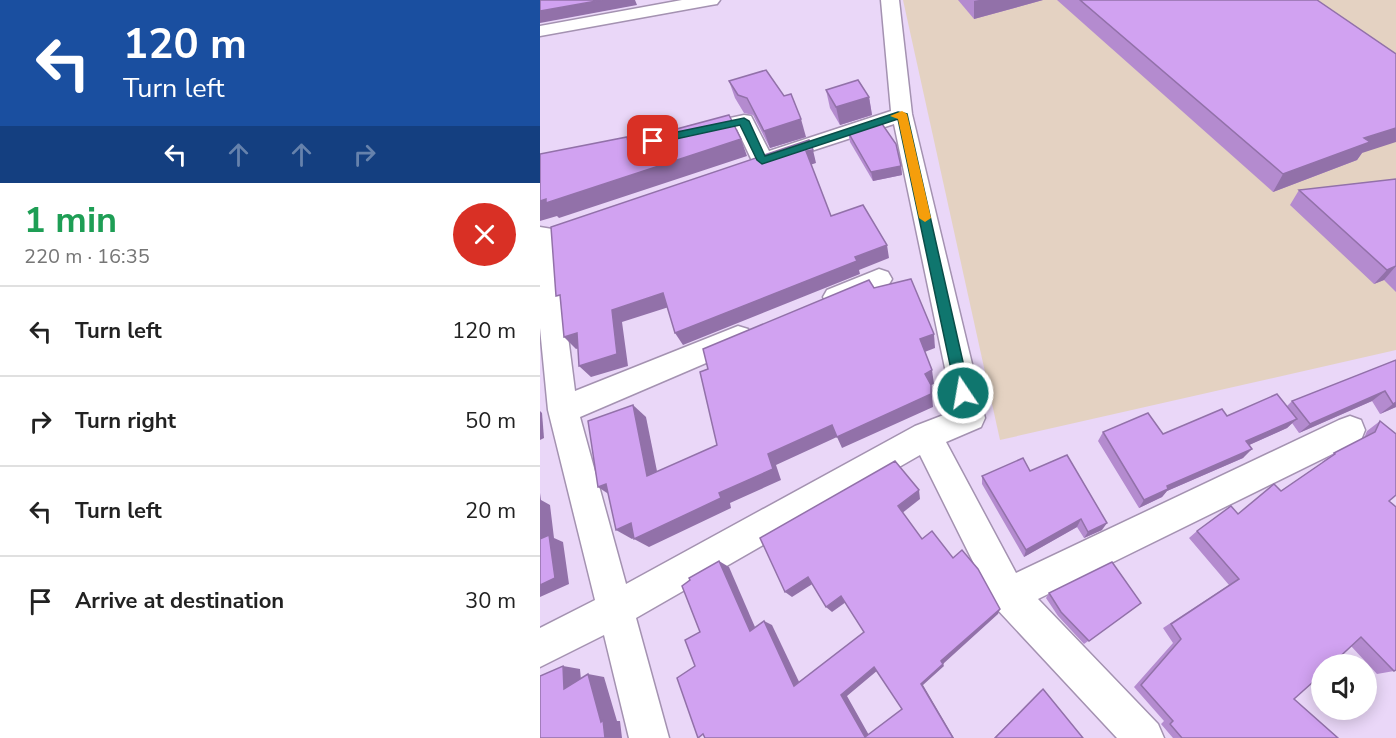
<!DOCTYPE html>
<html lang="en">
<head>
<meta charset="utf-8">
<style>
  :root { --surface:#fff; --page:#f2f2f2; --text:#222; --muted:#767676; --line:#e0e0e0 }
  body { margin:0; font-family:"Nunito Sans",sans-serif; background:var(--page); color:var(--text); height:100vh; display:flex; flex-direction:column; font-size:22px; white-space:nowrap }
  * { box-sizing:border-box; margin:0 }
  p { font-size:20px; color:var(--muted) }
  .icon { flex:none; width:33px; height:33px; fill:none; stroke:currentColor; stroke-width:2; stroke-linecap:round; stroke-linejoin:round }
  .map { position:relative; flex:1; overflow:hidden }
  .sheet { display:flex; flex-direction:column; background:var(--surface); width:540px }
  .sheet>* { flex:none }
  .guide { background:#1a4fa0; color:#fff; overflow:hidden }
  .buttons { position:absolute; left:771px; top:654px; display:grid; gap:12px }
  .buttons a { display:grid; place-items:center; width:66px; height:66px; border-radius:50%; background:var(--surface); box-shadow:0 3px 15px #0003; font-size:30px }
  .pin { position:absolute; display:grid; place-items:center; width:51px; height:51px; color:#fff; margin:-26px; border-radius:12px; box-shadow:0 3px 9px #0006 }
  .me { position:absolute; width:66px; margin:-33px; rotate:348deg; stroke-linejoin:round; filter:drop-shadow(0 0 4px #0008) }
  .turn { display:flex; align-items:center; gap:21px; height:126px; padding:0 24px; font-size:27px }
  .turn .icon { width:78px; height:78px; stroke-width:2.5 }
  .turn b { display:block; font-size:42px; line-height:51px }
  .lanes { display:flex; align-items:center; height:57px; padding:0 24px; background:#0003; justify-content:center; gap:30px; direction:ltr }
  .lanes .off { opacity:.35 }
  .round { display:grid; place-items:center; flex:none; width:63px; height:63px; border-radius:32px; background:var(--page) }
  .head { display:flex; align-items:center; justify-content:space-between; height:102px; padding:0 24px }
  h1 { font-size:36px; font-weight:700; line-height:45px; color:#1e9e55 }
  ul { padding:0; list-style:none }
  li { display:flex; align-items:center; gap:18px; height:90px; padding:0 24px; border-top:2px solid var(--line) }
  li div { flex:1 }
  li b { display:block; font-size:22px }
  li em { font-style:normal }
  main { display:flex; flex:1; min-height:0 }
  .map>svg:first-child { display:block }
  .industrial { fill:#e4d2c2 }
  .lines { fill:none; stroke-linecap:round; stroke-linejoin:round }
  .street-casing { stroke:#a492b1; stroke-width:3 }
  .street { fill:#fff; fill-rule:evenodd }
  .wall { fill:#b48bcf }
  .shaded-wall { fill:#9271a9 }
  .building { fill:#d1a2f1; stroke:#9271a9; stroke-width:1.5; fill-rule:evenodd }
  .route { fill:#0f766e; stroke:#0a4d48; stroke-width:1.5 }
  .slow { fill:#f59e0b }
</style>
</head>
<body>
<main>
<section class="sheet">
<div class="guide">
<div class="turn"><svg class="icon" aria-label="left" viewBox="0 0 24 24"><path d="M17 20v-9H6M10 6l-5 5 5 5"/></svg><div><b>120 m</b>Turn left</div></div>
<div class="lanes"><svg class="icon" aria-label="left" viewBox="0 0 24 24"><path d="M17 20v-9H6M10 6l-5 5 5 5"/></svg><svg class="icon off" aria-label="ahead" viewBox="0 0 24 24"><path d="M12 20V5M6 11l6-6 6 6"/></svg><svg class="icon off" aria-label="ahead" viewBox="0 0 24 24"><path d="M12 20V5M6 11l6-6 6 6"/></svg><svg class="icon off" aria-label="right" viewBox="0 0 24 24"><path d="M7 20v-9h11M14 6l5 5-5 5"/></svg></div>
</div>
<div class="head"><div><h1>1 min</h1><p>220 m · 16:35</p></div><a class="round" style="background:#d93025;color:#fff"><svg class="icon" aria-label="close" viewBox="0 0 24 24"><path d="M6 6l12 12M18 6L6 18"/></svg></a></div>
<ul>
<li><svg class="icon" aria-label="left" viewBox="0 0 24 24"><path d="M17 20v-9H6M10 6l-5 5 5 5"/></svg><div><b>Turn left</b></div><em>120 m</em></li>
<li><svg class="icon" aria-label="right" viewBox="0 0 24 24"><path d="M7 20v-9h11M14 6l5 5-5 5"/></svg><div><b>Turn right</b></div><em>50 m</em></li>
<li><svg class="icon" aria-label="left" viewBox="0 0 24 24"><path d="M17 20v-9H6M10 6l-5 5 5 5"/></svg><div><b>Turn left</b></div><em>20 m</em></li>
<li><svg class="icon" aria-label="arrive" viewBox="0 0 24 24"><path d="M6 21V4h12l-3 4 3 4H6"/></svg><div><b>Arrive at destination</b></div><em>30 m</em></li>
</ul>
</section>
<div class="map">
<svg width="856" height="738" viewBox="0 0 856 738">
  <rect width="100%" height="100%" fill="#ead7f8"/>
  <!-- industrial -->
  <path class="industrial" d="M363 0H856V350L460 440Z"/>
  <g class="lines">
    <!-- street casing -->
    <g class="street-casing">
      <g id="street">
        <path d="M142 0H180L177 4 171 5 0 36V26Z"/>
        <path d="M341 0H359L372 114 445 418 441 427 406 442 476 573 799 420 810 416 821 420 825 430 821 440 498 599 618 724 624 738H577L456 608 380 455 96 618 129 738H89L64 635 0 667V628L55 600 8 410 0 328V227L12 229 15 235 35 391 198 326 208 329 212 337 208 345 40 417 86 584 375 426 414 411 354 124 222 167 214 165 197 129 155 139 148 137 144 132 148 127 204 115 211 116 229 151 351 111Z"/>
        <path d="M339 269 348 272 352 279 348 286 296 307 287 304 283 297 287 290Z"/>
      </g>
    </g>
    <!-- street -->
    <use href="#street" class="street"/>
  </g>
  <!-- wall -->
  <g class="wall">
    <path d="M418 0H503L434 19Z"/>
    <path d="M517 0H777L822 153 817 160 733 192Z"/>
    <path d="M189 81 266 137 230 148 213 115 204 113 195 98Z"/>
    <path d="M286 90 329 97 332 115 300 125 290 108Z"/>
    <path d="M308 132 361 166 362 175 333 181 310 142Z"/>
    <path d="M856 179V292L844 280 834 284 750 205 759 190Z"/>
    <path d="M856 360V407L840 414 832 401 759 433 752 423 747 428 709 445 703 458 627 491 622 497 599 508 558 441 563 432 623 434 687 416 747 406 752 401Z"/>
    <path d="M840 421 849 501 854 671 837 674 811 646 754 699 798 738H633L621 724 624 721 594 687 633 643 623 628 689 585 649 538 657 531 698 514 741 491 782 463V462L794 453 824 438 827 431Z"/>
    <path d="M490 471 562 530 544 538 537 527 484 557 442 484V476Z"/>
    <path d="M509 593 601 603 544 644 518 616 506 598Z"/>
    <path d="M503 689 543 738H454L500 691Z"/>
  </g>
  <!-- shaded-wall -->
  <g class="shaded-wall">
    <path d="M62 0H95L97 5 0 23V11Z"/>
    <path d="M439 0H503L434 19V1Z"/>
    <path d="M329 97 332 115 300 125 296 107Z"/>
    <path d="M261 119 266 137 230 148 224 131Z"/>
    <path d="M856 128V142L822 153 817 160 733 192 743 174 824 138Z"/>
    <path d="M201 139 207 156 19 218 17 216 0 221V201Z"/>
    <path d="M273 150 276 163 270 165 266 151Z"/>
    <path d="M361 166 362 175 333 181 331 172Z"/>
    <path d="M347 245 349 258 319 270 320 274 143 345 135 333 315 257Z"/>
    <path d="M856 266 844 280 834 284 847 270Z"/>
    <path d="M123 293 132 306 82 322 88 366 51 377 39 366 72 310Z"/>
    <path d="M37 333 48 345 36 349 24 337Z"/>
    <path d="M394 334 395 348 382 353 380 339Z"/>
    <path d="M392 370 394 384 386 387 385 374Z"/>
    <path d="M391 385 393 407 302 448 297 437 236 465 241 480 190 503 191 508 109 547 94 539 179 493 228 454 292 425Z"/>
    <path d="M845 391 832 401 759 433 770 424Z"/>
    <path d="M856 402V407L840 414 853 404Z"/>
    <path d="M93 405 106 417 120 486 107 476Z"/>
    <path d="M0 411 2 413 4 438 0 440Z"/>
    <path d="M757 419 747 428 698 450 706 441Z"/>
    <path d="M712 449 703 458 627 491 622 497 599 508 604 500 627 486Z"/>
    <path d="M66 484 73 497 58 487Z"/>
    <path d="M379 490 380 499 361 514 358 506Z"/>
    <path d="M0 493 1 500 10 505 14 538 23 542 29 584 0 597Z"/>
    <path d="M541 519 537 527 484 557 486 550Z"/>
    <path d="M91 523 105 532 92 539 76 530Z"/>
    <path d="M567 523 562 530 544 538 548 532Z"/>
    <path d="M179 561 189 567 218 634 210 631Z"/>
    <path d="M268 577 274 583 252 597 245 592Z"/>
    <path d="M301 596 306 602 292 612 286 607Z"/>
    <path d="M460 609 458 614 403 664 404 666 383 685 414 738H413L381 684 401 661Z"/>
    <path d="M224 621 232 625 262 688 254 686Z"/>
    <path d="M23 666 40 669 42 691 24 689Z"/>
    <path d="M334 667 338 670 307 696 330 737H325L301 695Z"/>
    <path d="M48 674 64 677 77 721H80L82 738H65Z"/>
  </g>
  <!-- building -->
  <g class="building">
    <path d="M0 0H62L0 11Z"/>
    <path d="M540 0H777L856 54V128L824 138 830 142 743 174Z"/>
    <path d="M226 70 244 96 251 94 261 119 224 131 207 98 198 95 189 81Z"/>
    <path d="M318 80 329 97 296 107 286 90Z"/>
    <path d="M189 115 201 139 6 203V199L0 201V154L87 137 88 142Z"/>
    <path d="M340 121 356 144 361 166 331 172 308 132Z"/>
    <path d="M269 140 273 150 266 151 291 216 323 205 347 245 315 257 317 261 135 333 123 293 72 310 77 354 39 366 37 333 24 337 20 295 16 296 11 227Z"/>
    <path d="M856 179V266L847 270 759 190Z"/>
    <path d="M371 279 394 334 380 339 392 370 385 374 391 385V394L297 437 292 425 228 454 233 469 179 493 181 498 94 539 91 523 76 530 66 484 58 487 48 421 93 405 107 476 177 445 160 372 168 369 163 349 329 280 334 288Z"/>
    <path d="M856 360V402L853 404 845 391 770 424 752 401Z"/>
    <path d="M737 394 757 419 706 441 712 449 627 486 628 489 604 500 563 432 608 413 623 434 682 409 687 416Z"/>
    <path d="M840 421 856 434V495L849 501 856 507V670L854 671 821 637 792 664H782V674L754 699 798 738H642L630 724 633 721 601 685 641 639 631 624 699 579 657 531 691 506 698 514 734 484 741 491 795 454 794 453 835 432Z"/>
    <path d="M527 455 567 523 548 532 541 519 486 550 442 476 483 458 490 471Z"/>
    <path d="M355 461 379 490 358 506 382 539 392 531 413 558 422 550 438 569 460 609 401 661 403 664 381 684 413 738H165L163 734 158 738 137 678 155 666 145 640 160 632 142 586 150 580 149 578 179 561 210 631 224 621 254 686 324 632 301 596 286 607 268 577 245 592 220 538ZM334 667 362 709 325 737 301 695Z"/>
    <path d="M0 535V539L9 535 15 578 0 585Z"/>
    <path d="M572 562 601 603 549 641 521 612 509 593Z"/>
    <path d="M23 666 24 689 48 674 61 722 63 720 65 738H0V676Z"/>
    <path d="M503 689 543 738H455Z"/>
  </g>
  <!-- route -->
  <path class="route" d="M358 112 367 114 430 393 428 397H419L416 393 358 119 222 164 217 160 200 125 113 144 108 141 113 137 204 118 209 121 225 156Z"/>
  <!-- slow -->
  <path class="slow" d="M362 111 367 114 391 218 385 222 379 218 358 119 350 116Z"/>
</svg>
<div class="buttons">
<a><svg class="icon" aria-label="sound" viewBox="0 0 24 24"><path d="M4 9h4l5-4v14l-5-4H4zM17 9q2 3 0 6"/></svg></a>
</div>
<div class="pin" style="left:113px;top:141px;background:#d93025"><svg class="icon" aria-label="arrive" viewBox="0 0 24 24"><path d="M6 21V4h12l-3 4 3 4H6"/></svg></div>
<svg class="me" style="left:423px;top:393px" viewBox="-20 -20 40 40"><circle r="17" fill="#0f766e" stroke="#fff" stroke-width="3"/><path d="M0-11L8 9 0 5-8 9z" fill="#fff"/></svg>
</div>
</main>
</body>
</html>
